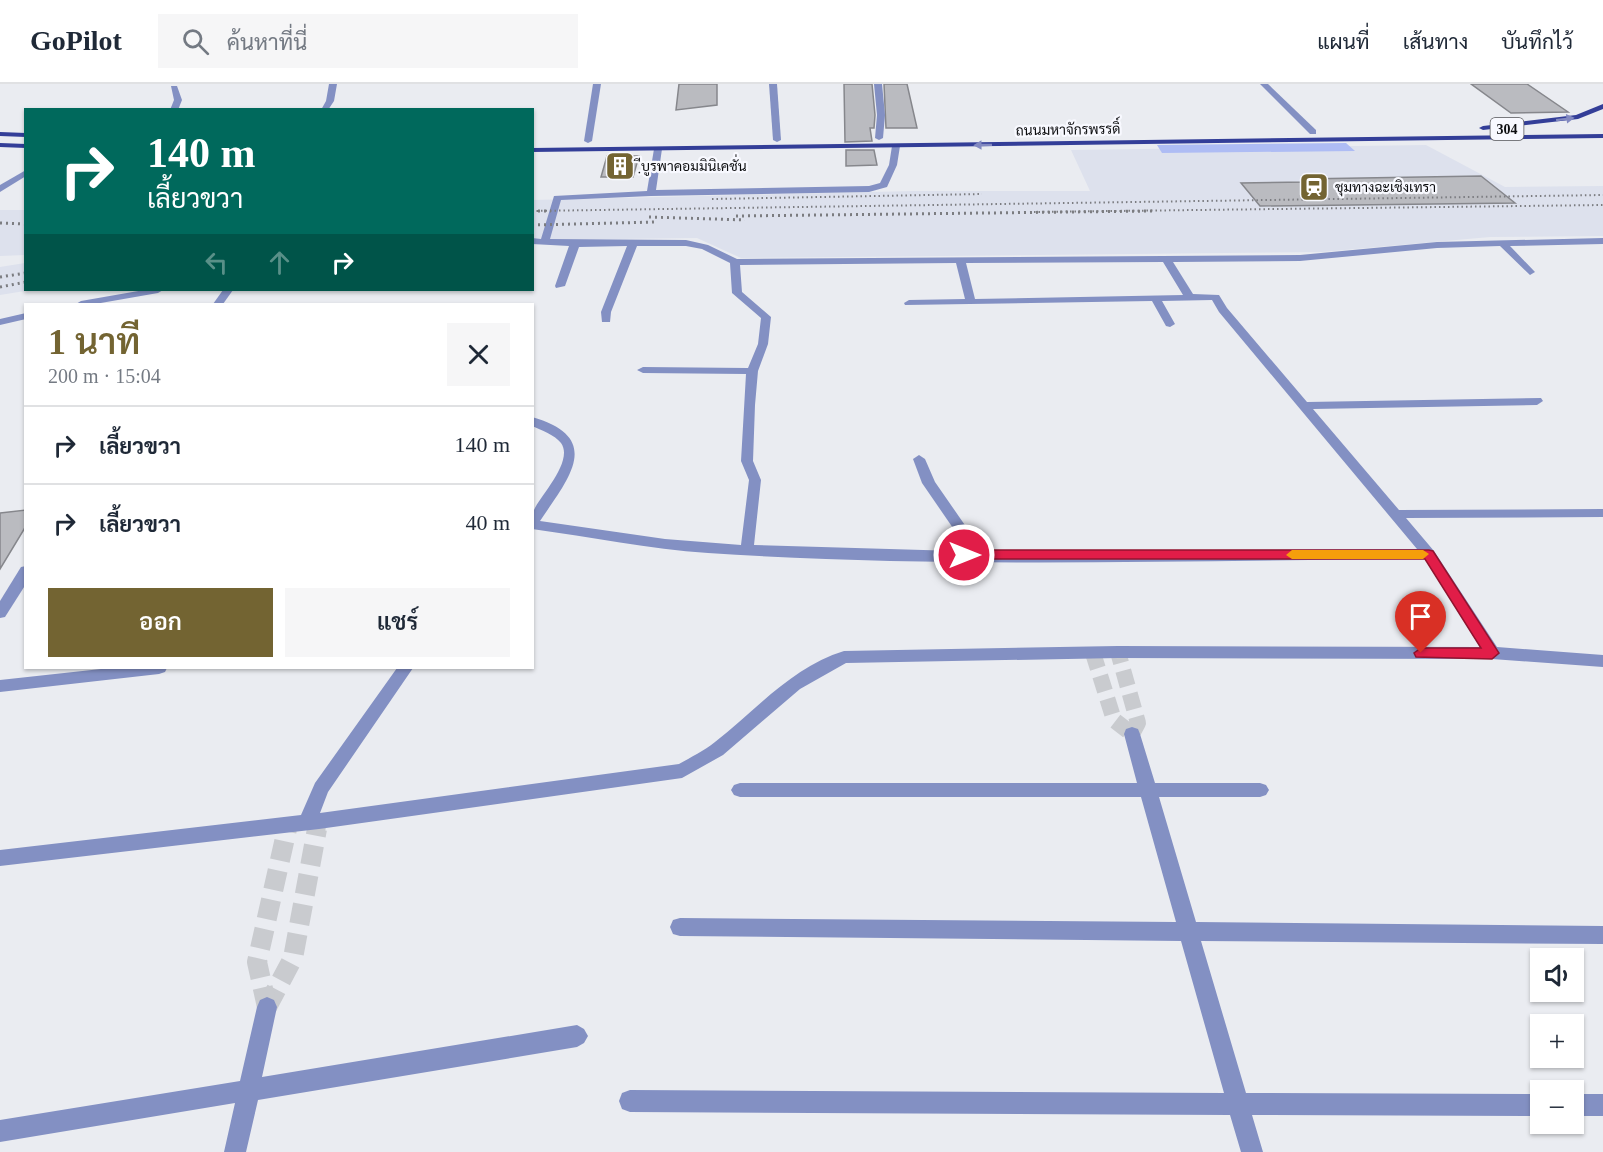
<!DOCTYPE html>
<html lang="th">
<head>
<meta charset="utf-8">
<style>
  :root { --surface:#fff; --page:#f6f6f7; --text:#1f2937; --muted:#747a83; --line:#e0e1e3; --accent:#736432 }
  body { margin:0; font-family:"Times New Roman",Sarabun,serif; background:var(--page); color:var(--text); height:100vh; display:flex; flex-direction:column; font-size:22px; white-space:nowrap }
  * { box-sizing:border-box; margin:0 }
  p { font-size:20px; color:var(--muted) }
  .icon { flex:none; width:33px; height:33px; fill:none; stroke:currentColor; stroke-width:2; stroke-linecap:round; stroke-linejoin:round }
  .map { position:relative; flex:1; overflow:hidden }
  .panel { position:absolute; left:24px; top:219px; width:510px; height:366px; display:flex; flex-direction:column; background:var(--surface); border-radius:0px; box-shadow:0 2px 4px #0004 }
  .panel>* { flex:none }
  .top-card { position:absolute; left:24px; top:24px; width:510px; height:183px; border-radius:0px; box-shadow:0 2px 4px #0004; background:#00695c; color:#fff; overflow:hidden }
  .tools { position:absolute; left:1530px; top:864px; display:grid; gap:12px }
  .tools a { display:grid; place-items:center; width:54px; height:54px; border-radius:0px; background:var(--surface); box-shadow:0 2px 4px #0004; font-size:30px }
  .pin { position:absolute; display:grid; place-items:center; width:51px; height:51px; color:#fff; margin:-62px -26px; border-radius:50% 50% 50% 0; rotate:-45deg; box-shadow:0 0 6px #0007 }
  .pin .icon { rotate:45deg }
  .me { position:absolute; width:66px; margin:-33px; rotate:90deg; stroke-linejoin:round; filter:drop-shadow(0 0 4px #0008) }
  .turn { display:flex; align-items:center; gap:21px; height:126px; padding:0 24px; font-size:27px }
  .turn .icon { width:78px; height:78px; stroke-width:2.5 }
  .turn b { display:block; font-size:42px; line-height:51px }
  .lanes { display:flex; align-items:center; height:57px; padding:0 24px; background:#0003; justify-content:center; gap:30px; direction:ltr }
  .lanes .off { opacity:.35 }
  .round { display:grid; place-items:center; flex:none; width:63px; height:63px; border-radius:0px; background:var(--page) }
  .head { display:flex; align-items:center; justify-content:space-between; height:102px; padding:0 24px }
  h1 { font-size:36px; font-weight:600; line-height:45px; color:var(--accent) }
  .button { display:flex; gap:12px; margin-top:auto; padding:12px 24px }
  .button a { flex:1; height:69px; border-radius:0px; background:var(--accent); color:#fff; font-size:24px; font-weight:600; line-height:69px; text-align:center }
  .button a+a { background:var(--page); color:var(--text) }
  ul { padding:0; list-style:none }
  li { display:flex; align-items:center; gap:18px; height:78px; padding:0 24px; border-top:2px solid var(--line) }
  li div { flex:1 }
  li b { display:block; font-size:22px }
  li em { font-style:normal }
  header { display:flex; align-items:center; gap:36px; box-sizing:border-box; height:84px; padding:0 30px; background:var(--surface); border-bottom:2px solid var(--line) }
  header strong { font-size:28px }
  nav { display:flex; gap:33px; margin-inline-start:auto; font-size:21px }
  .search { width:420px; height:54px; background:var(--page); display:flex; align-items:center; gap:15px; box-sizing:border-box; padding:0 21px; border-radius:0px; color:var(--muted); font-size:22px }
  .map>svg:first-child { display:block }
  .built { fill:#dde1ed }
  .green { fill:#aebcf4 }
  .building { fill:#babbc0; stroke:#86878c; stroke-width:1.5 }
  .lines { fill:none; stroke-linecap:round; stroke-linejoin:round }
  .minor-tunnel-far1 { stroke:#c9cbcf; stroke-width:16; stroke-dasharray:16 8; stroke-linecap:butt }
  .minor-tunnel { stroke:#c9cbcf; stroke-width:20; stroke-dasharray:20 10; stroke-linecap:butt }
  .minor { fill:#8390c3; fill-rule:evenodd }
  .major { fill:#333e98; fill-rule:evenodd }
  .rail-far1 { stroke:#7b7c80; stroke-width:2; stroke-dasharray:1.5 3; stroke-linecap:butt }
  .rail { stroke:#7b7c80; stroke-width:3; stroke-dasharray:2 4; stroke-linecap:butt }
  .oneway { fill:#8289c1 }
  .route { fill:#e11d48; stroke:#92132f; stroke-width:1.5 }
  .slow { fill:#f59e0b }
  .labels { text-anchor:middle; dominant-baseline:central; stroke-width:4.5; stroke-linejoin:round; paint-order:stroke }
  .shield { fill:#f8f9ff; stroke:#545458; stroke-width:1.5 }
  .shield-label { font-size:14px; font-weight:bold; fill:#0d0e10 }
  .far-street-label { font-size:14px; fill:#0d0e10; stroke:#f8f9ff }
  .far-poi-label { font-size:14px; fill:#0d0e10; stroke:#f8f9ff; text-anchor:start }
</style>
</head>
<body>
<header>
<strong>GoPilot</strong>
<div class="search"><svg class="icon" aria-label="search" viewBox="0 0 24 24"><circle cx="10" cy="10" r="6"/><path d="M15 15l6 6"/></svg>ค้นหาที่นี่</div>
<nav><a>แผนที่</a><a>เส้นทาง</a><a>บันทึกไว้</a></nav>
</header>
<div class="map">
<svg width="1603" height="1068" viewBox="0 0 1603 1068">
  <rect width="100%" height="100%" fill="#eaecf1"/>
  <!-- built -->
  <g class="built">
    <path d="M1426 61 1505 103 1603 102V152L1490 153 1322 168 741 174 697 154 533 156 532 116 914 107H1090L1071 66Z"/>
    <path d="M0 126H25V171L0 172Z"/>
    <path d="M25 179 26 206H31L0 211V183Z"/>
  </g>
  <!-- green -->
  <path class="green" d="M1346 59 1355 67 1162 69 1157 61Z"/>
  <!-- building -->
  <g class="building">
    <path d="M679 0H717V21L676 26Z"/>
    <path d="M844 0H872L875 31 874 44H870L872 57 845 58Z"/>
    <path d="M884 0H907L917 44H886Z"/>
    <path d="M1471 0H1527L1568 28 1511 29Z"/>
    <path d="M846 66H874L877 81 846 82Z"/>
    <path d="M607 72H639L633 93H601Z"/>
    <path d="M1481 92 1515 119 1260 122 1241 99 1306 98 1303 95Z"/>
    <path d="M26 426V442L0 485V429Z"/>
  </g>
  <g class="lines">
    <!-- minor-tunnel-far1 -->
    <g class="minor-tunnel-far1">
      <path d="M1093 569 1114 636 1132 650 1138 639 1118 568"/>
      <path d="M287 747 288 741"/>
      <path d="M317 747 319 737"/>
    </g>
    <!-- minor-tunnel -->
    <g class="minor-tunnel">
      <path d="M267 923 293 874 317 745"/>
      <path d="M267 923 257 878 287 745"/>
    </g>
    <!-- minor -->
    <g class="minor">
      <path d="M329 0H337L334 17 328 26H321L326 17Z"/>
      <path d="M593 0H601L592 57 588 59 584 57Z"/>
      <path d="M769 0H777L781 56 777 58 773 56Z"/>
      <path d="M874 0H882L885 31 883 54 879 56 875 54 877 31Z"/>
      <path d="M1260 0H1268L1316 46V50H1310Z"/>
      <path d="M171 2H177L182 16 178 26H170L174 16Z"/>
      <path d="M896 60 900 62 897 81 887 103 869 108 651 112 561 116 550 155 686 156 708 161 737 175 1300 171 1437 158 1603 154V160L1510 162 1535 188 1530 191 1500 162 1437 164 1300 177 1173 178 1193 210 1219 211 1227 224 1307 318 1541 314 1543 317 1537 321 1313 325 1399 426 1603 425V433L1406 434 1434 467 1497 563 1603 571V583L1492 575 1118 574 846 579 800 605 723 671 682 694 319 745 0 782V766L301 731 315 699 397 584H413L328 708 320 729 679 680C691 673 704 667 715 658 756 626 792 583 844 567L1118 562 1480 563 1425 475C1186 476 946 485 708 469 649 465 591 453 532 445 532 439 531 431 534 426 541 411 574 377 561 359 555 351 541 346 532 342V333C605 354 568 395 540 437L665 455 741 461 749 396 741 377 746 290 643 289 637 286 643 283 748 284 758 260 761 234 732 209 730 179 702 165 686 162H637L611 228 610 238H602L601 228 627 162 579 163 565 202 556 204 555 202 569 162 532 160V154L541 155 554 112 647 107 654 65 658 63 662 65 656 106 869 102 880 99 889 81 892 62ZM1163 178 1183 211 975 215 966 179ZM956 179 965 215 909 216 904 219 905 221 1152 217 1166 242 1170 243 1175 240 1162 217 1212 216 1219 228 1417 465 971 467 969 447 935 398 925 375 919 371 913 375 922 399 955 447 957 467 754 461 761 396 753 377 755 321 758 287 768 260 771 233 742 208 740 181Z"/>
      <path d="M26 86V92L0 108V101Z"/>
      <path d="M144 206H163L158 209 95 220H76L81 217Z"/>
      <path d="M223 206H233L223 220H213Z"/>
      <path d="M26 229V235L0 241V235Z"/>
      <path d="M26 482V500L5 533 0 534V517L21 483Z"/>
      <path d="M110 584H167L165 588 159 590 0 608V596Z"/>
      <path d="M1132 643 1138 645 1140 650 1155 699H1260L1266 701 1269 706 1266 711 1260 713H1159L1196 838 1603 842V860L1201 857 1246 1009 1540 1010V1032L1252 1031 1263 1068H1241L1230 1031 630 1028 622 1025 619 1017 622 1009 630 1006 1224 1009 1181 857 680 852 673 850 670 843 673 836 680 834 1176 838 1141 713H740L734 711 731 706 734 701 740 699H1137L1124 650 1126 645Z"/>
      <path d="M267 913 274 916 277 923 262 993 577 941 584 945 588 952 584 959 577 963 258 1016 246 1068H224L235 1019 0 1058V1036L240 997 257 923 260 916Z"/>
      <rect x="1574" y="1010" width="29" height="22"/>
    </g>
    <!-- major -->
    <g class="major">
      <path d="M1603 20V25L1578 35 1483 46 1479 44 1483 42 1576 31Z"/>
      <path d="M0 48 26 49V53L0 52Z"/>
      <path d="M1603 50V54L532 68V64Z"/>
      <path d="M0 59 26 60V64L0 63Z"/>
    </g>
    <!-- rail-far1 -->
    <g class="rail-far1">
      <path d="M712 115 982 110"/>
      <path d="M532 127 1603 111"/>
      <path d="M1034 128 1603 121"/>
    </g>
    <!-- rail -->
    <g class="rail">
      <path d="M532 127H551"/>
      <path d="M736 132 1152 127"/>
      <path d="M649 133 745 136"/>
      <path d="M0 139 26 140"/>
      <path d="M532 141 657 138"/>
      <path d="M0 193 26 189"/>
      <path d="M0 203 26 198"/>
    </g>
  </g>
  <!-- one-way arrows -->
  <defs><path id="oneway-solid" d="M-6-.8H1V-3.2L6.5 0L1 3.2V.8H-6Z" transform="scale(1.5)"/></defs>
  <g class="oneway">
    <use href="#oneway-solid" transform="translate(1565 35) rotate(-7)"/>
    <use href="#oneway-solid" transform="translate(983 61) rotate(179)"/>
  </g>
  <!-- route -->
  <path class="route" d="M964 466H1429L1433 467 1499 569 1492 575 1416 573 1414 569 1421 564H1481L1425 475H964L958 471Z"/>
  <!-- slow -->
  <path class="slow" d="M1292 466H1423L1429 470 1423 475H1292L1286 471Z"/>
  <!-- icons -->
  <defs>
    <g id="building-square" transform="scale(1.5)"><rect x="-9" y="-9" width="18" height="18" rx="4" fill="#736432" stroke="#f8f9ff"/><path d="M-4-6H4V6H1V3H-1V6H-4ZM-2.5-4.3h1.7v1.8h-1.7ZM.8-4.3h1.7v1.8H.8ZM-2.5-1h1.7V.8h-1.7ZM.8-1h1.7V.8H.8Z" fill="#fff"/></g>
    <g id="station-square" transform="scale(1.5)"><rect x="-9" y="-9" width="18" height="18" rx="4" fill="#736432" stroke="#f8f9ff"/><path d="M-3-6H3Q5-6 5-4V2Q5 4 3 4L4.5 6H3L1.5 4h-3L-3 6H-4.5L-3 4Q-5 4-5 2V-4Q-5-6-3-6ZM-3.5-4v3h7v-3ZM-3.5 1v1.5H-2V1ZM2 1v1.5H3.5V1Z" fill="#fff"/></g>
  </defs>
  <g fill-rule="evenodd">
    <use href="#building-square" x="620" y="82"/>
    <use href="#station-square" x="1314" y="103"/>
  </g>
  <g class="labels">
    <!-- shield labels -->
    <rect class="shield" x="1490.5" y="34" width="33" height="22" rx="4.5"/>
    <g class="shield-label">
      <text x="1507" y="45">304</text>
    </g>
    <!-- far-street labels -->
    <g class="far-street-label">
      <text transform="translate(1068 46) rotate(-1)">ถนนมหาจักรพรรดิ์</text>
    </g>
    <!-- far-poi labels -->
    <g class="far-poi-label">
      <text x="641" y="82">ฺีบูรพาคอมมินิเคชั่น</text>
      <text x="1335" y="103">ชุมทางฉะเชิงเทรา</text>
    </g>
  </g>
</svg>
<div class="tools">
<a><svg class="icon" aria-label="sound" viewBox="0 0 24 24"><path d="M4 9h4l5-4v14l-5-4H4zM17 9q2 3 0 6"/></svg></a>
<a>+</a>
<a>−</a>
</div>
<div class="pin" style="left:1421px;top:569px;background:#d93025"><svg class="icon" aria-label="arrive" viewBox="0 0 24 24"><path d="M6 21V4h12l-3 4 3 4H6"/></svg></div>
<svg class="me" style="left:964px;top:471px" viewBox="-20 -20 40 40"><circle r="17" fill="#e11d48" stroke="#fff" stroke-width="3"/><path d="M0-11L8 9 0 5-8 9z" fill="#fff"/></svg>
<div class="top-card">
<div class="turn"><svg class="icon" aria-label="right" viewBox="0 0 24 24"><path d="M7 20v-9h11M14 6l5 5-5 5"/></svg><div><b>140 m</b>เลี้ยวขวา</div></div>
<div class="lanes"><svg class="icon off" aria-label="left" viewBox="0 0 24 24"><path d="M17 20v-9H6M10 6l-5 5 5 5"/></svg><svg class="icon off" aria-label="ahead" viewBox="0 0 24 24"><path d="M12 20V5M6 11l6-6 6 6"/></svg><svg class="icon" aria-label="right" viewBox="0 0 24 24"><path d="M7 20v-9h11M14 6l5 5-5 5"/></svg></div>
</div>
<section class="panel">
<div class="head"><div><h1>1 นาที</h1><p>200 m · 15:04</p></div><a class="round"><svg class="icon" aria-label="close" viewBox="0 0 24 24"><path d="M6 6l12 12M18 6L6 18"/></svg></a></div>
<ul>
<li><svg class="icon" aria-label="right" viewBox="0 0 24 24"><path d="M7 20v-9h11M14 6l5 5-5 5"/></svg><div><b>เลี้ยวขวา</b></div><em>140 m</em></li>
<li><svg class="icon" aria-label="right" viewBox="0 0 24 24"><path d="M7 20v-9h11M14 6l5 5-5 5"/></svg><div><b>เลี้ยวขวา</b></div><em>40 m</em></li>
</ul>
<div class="button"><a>ออก</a><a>แชร์</a></div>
</section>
</div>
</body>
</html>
